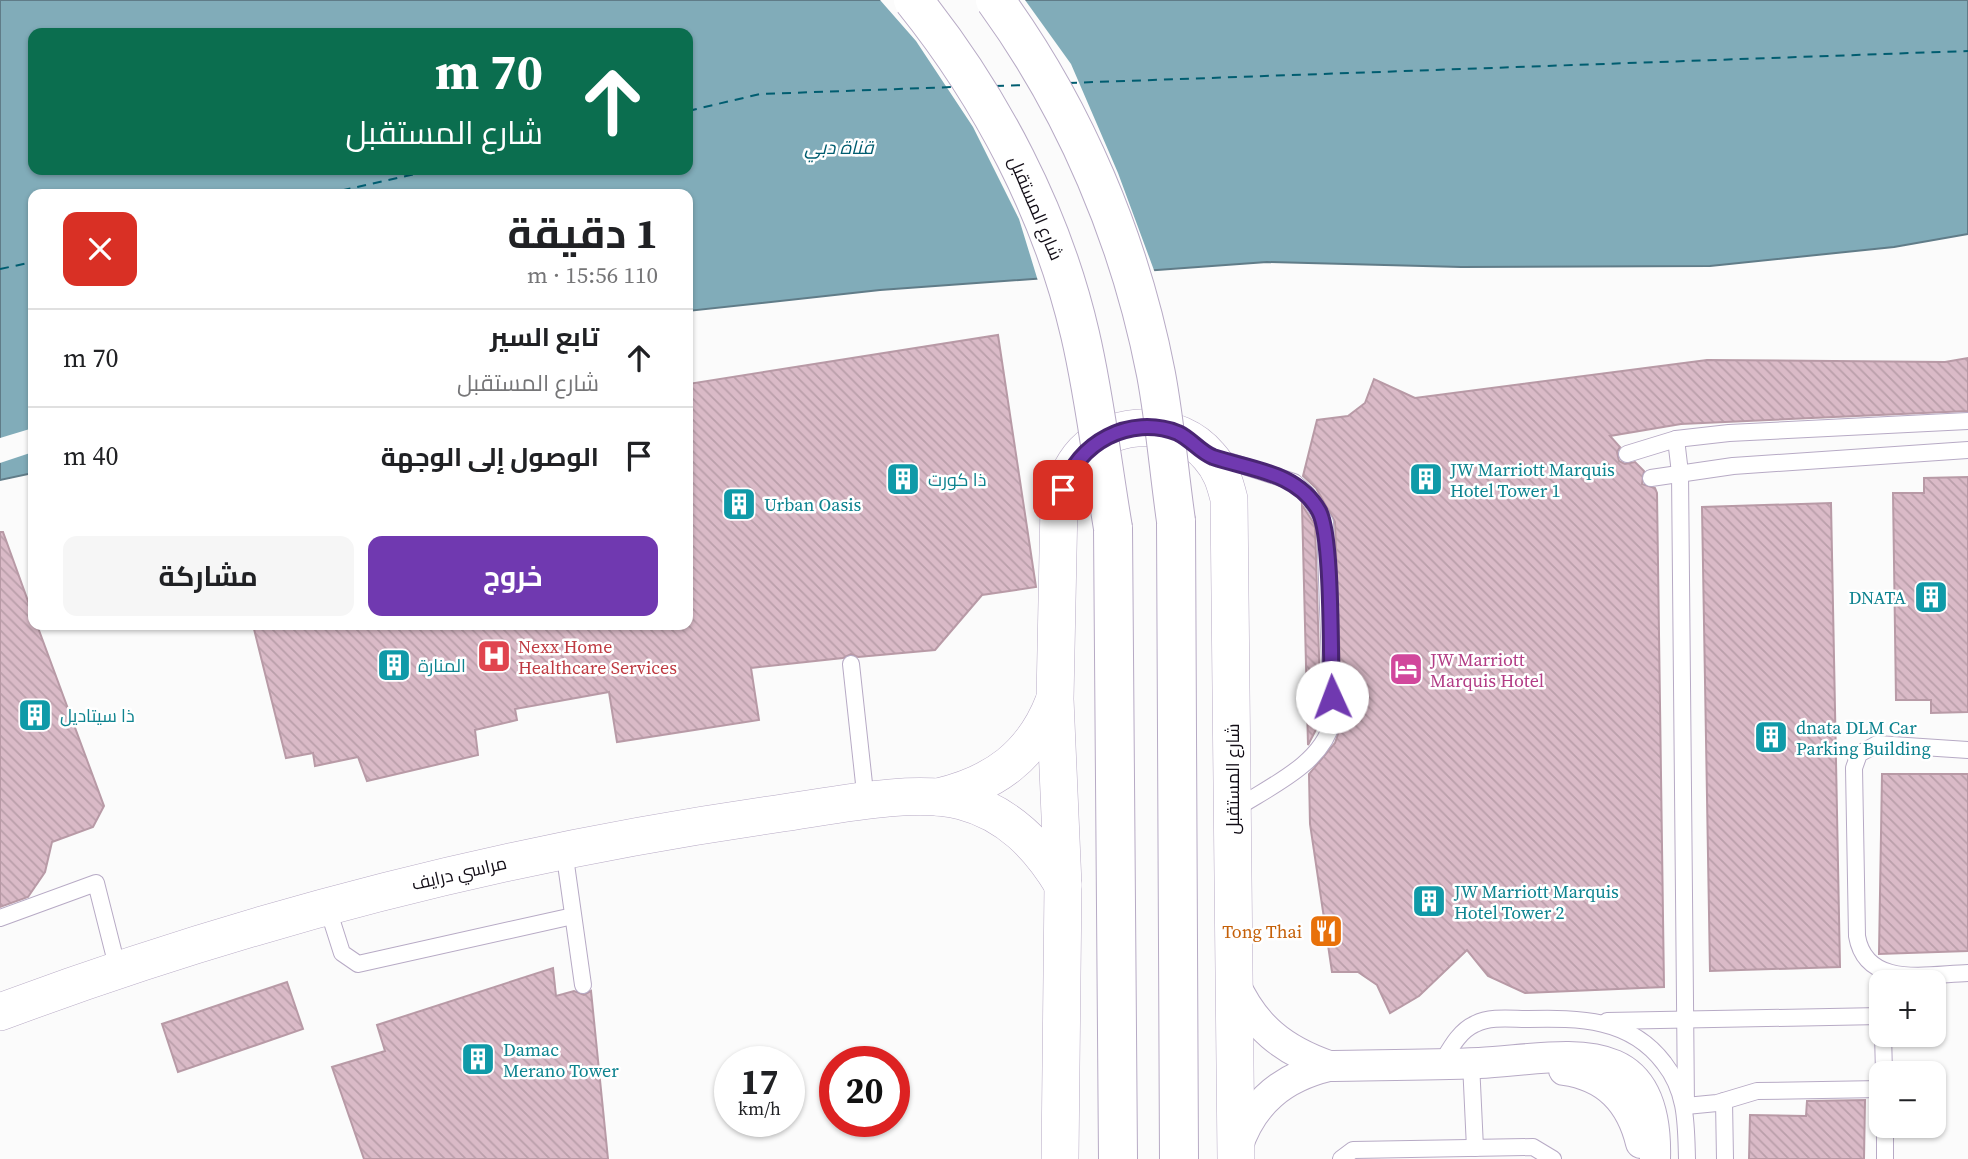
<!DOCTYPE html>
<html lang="ar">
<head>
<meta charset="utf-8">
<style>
  :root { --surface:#fff; --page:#f6f6f6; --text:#202124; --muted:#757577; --line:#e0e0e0; --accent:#7039b0 }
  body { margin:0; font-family:"Source Serif 4",Cairo,serif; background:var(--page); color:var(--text); direction:rtl; height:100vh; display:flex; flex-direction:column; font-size:26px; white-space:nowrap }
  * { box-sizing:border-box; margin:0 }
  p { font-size:23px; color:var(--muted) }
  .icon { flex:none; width:38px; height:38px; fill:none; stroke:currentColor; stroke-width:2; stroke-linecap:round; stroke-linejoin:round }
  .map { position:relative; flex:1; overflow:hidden; direction:ltr }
  .side { position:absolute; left:28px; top:189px; width:665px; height:441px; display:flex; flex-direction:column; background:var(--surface); border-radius:14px; box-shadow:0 2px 5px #0004; direction:rtl }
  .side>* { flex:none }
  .guide { position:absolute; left:28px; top:28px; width:665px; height:147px; border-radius:14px; box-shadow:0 2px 5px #0004; direction:rtl; background:#0b6e4f; color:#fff; overflow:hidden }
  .fabs { position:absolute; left:1869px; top:970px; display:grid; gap:14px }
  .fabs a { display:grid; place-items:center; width:77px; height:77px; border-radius:14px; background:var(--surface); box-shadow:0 2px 5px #0004; font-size:35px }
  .speed { position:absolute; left:714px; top:1046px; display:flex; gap:14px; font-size:35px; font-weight:700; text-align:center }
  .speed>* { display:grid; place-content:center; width:91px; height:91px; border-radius:50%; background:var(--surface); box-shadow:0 2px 5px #0004; line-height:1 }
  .speed small { font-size:18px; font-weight:400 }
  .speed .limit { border:10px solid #d22; background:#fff; color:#111 }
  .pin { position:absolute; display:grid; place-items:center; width:60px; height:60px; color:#fff; margin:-30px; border-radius:14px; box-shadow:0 4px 10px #0006 }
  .me { position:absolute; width:77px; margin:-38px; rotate:358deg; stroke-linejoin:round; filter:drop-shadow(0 0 5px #0008) }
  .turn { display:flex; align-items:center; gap:24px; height:147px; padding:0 35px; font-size:32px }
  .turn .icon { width:91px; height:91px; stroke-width:2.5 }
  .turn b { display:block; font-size:49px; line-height:60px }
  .round { display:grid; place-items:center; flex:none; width:74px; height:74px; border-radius:14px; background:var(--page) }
  .overview { display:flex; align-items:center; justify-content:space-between; height:119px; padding:0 35px }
  h1 { font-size:42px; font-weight:700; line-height:52px }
  .cta { display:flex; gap:14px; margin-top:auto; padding:14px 35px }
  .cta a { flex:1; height:80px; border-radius:14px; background:var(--accent); color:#fff; font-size:28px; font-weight:700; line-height:80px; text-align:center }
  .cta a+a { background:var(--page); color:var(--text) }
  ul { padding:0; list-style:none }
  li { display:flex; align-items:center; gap:21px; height:98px; padding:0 35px; border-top:2px solid var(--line) }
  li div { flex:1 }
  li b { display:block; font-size:26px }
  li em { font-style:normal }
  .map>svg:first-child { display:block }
  .water { fill:#81acb9; stroke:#607c88; stroke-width:2; fill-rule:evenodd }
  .pier { fill:#fbfbfb }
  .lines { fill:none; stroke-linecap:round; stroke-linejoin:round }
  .ferry { stroke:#005d70; stroke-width:2; stroke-dasharray:9 7; stroke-linecap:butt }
  .building { fill:url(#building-back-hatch); stroke:#b89aa6; stroke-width:2 }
  .service-casing { stroke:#b7aac5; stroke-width:18 }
  .minor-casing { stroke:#b7aac5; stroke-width:32 }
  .tertiary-casing { stroke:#b7aac5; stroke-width:38 }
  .secondary-casing { stroke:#b7aac5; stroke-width:40 }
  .service { stroke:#fff; stroke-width:16 }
  .minor { stroke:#fff; stroke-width:30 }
  .tertiary { stroke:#fff; stroke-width:37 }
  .secondary { stroke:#fff; stroke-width:38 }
  .secondary-bridge-casing { stroke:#b7aac5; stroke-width:40; stroke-linecap:butt }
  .secondary-bridge { stroke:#fff; stroke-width:38 }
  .route-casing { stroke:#492572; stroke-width:18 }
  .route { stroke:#7039b0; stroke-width:12 }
  .labels { text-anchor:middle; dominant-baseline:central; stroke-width:5; stroke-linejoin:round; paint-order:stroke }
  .street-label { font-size:18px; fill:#120d16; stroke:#fff }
  .culture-label { font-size:18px; fill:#0d838f; stroke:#fff; text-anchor:start }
  .health-label { font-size:18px; fill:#be3a42; stroke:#fff; text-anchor:start }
  .hotel-label { font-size:18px; fill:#b23c85; stroke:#fff; text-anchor:start }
  .food-label { font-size:18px; fill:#c56008; stroke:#fff; text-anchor:end }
  .water-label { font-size:19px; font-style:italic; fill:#005d70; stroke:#fff }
</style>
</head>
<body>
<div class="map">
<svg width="1968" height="1159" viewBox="0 0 1968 1159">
  <defs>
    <pattern id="building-back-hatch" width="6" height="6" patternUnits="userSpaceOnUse" patternTransform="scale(1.75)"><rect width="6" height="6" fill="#dabac7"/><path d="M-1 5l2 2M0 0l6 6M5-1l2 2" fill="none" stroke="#ba9faa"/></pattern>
  </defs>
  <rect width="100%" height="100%" fill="#fbfbfb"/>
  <!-- water -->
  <path class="water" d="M0 0H1968V234L1894 247 1710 266 1461 267 1267 262 880 290 688 311V194H33V473L0 480ZM33 33H688V170H33Z"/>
  <!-- pier -->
  <g class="pier">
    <path d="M880 0H1025L1071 64 1118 173 1155 273 1038 281 1019 219 973 127 916 41Z"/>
    <path d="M33 428V452L0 463V438Z"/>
  </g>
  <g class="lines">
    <!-- ferry -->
    <g class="ferry">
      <path d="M1068 83 1968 51"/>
      <path d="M995 86 1028 85"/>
      <path d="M688 111 760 94 954 87"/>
      <path d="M326 194 433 170"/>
      <path d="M0 269 33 262"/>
    </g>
  </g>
  <!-- building -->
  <g class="building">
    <path d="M998 335 1036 587 982 595 935 650 858 657 851 654 843 658 751 668 759 720 617 742 609 692 515 709 517 720 475 730 478 755 367 781 358 757 315 766 313 753 286 758 253 625H688V384Z"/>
    <path d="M1968 358V411L1681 424 1610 436 1620 447 1617 452 1619 461 1625 464 1635 462 1644 471 1642 484 1655 488 1657 493 1664 987 1525 993 1488 976 1467 950 1419 996 1390 1013 1377 985 1358 972H1332L1310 824 1309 774 1335 743 1342 722 1335 522 1316 488 1303 476 1317 420 1348 416 1365 403 1374 379 1415 398 1707 360 1945 362Z"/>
    <path d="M1968 477V712L1931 713V700H1896L1893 493H1924V478Z"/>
    <path d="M1831 503 1840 967 1710 971 1702 507Z"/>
    <path d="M1302 505 1315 525 1321 720 1308 745Z"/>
    <path d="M0 532H3L33 615V625H37L104 806 93 827 52 842 45 872 28 897 0 907Z"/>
    <path d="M1882 774H1968V951L1879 954Z"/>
    <path d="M553 968 556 996 574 991 584 995 591 991 608 1159H364L332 1067 385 1051 377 1025Z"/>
    <path d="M287 982 303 1029 178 1072 162 1024Z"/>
    <path d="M1865 1100 1864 1159H1749L1750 1115 1806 1116 1807 1101Z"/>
  </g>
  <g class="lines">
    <!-- service casing -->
    <g class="service-casing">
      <g id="service">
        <path d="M1676 439 1680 473 1686 1106 1717 1103 1757 1091 1881 1089"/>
        <path d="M1627 454 1676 439 1729 433 1968 421"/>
        <path d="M1216 457 1294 482 1307 494 1325 522 1332 722C1322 764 1269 787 1235 809"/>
        <path d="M1651 478 1733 466 1968 450"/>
        <path d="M851 664 866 802"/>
        <path d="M1968 750 1877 744 1859 754 1854 768 1857 936C1866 989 1928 974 1968 973"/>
        <path d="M564 850 583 985"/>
        <path d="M327 906 342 953 358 964 573 916"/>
        <path d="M0 918 96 883 118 970"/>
        <path d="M1607 1021 1881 1016"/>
        <path d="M1883 1034 1884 1073"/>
        <path d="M1471 1063 1475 1148"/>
        <path d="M1441 1064C1450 1049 1459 1031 1475 1024 1491 1016 1511 1019 1528 1019 1579 1018 1630 1018 1664 1063 1687 1092 1686 1124 1687 1159"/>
        <path d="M1724 1101 1725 1159"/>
        <path d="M1885 1125V1159"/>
        <path d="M1341 1159 1353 1150 1533 1147 1553 1159"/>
      </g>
    </g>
    <!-- minor casing -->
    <g class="minor-casing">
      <g id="minor">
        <path d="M1234 982C1254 1027 1283 1050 1329 1066"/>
        <path d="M1564 1070C1607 1076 1631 1102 1641 1143"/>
        <path d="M1237 1148C1252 1102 1283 1077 1329 1066 1379 1065 1429 1065 1479 1063 1567 1058 1659 1030 1655 1159"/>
      </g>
    </g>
    <!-- tertiary casing -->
    <g class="tertiary-casing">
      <g id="tertiary">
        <path d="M938 797C994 784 1033 756 1054 701"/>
        <path d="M0 1012C252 918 510 852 776 814 828 807 912 788 962 801 1008 813 1039 845 1063 885"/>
        <path d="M1060 1159 1063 885 1055 699 1059 504C1064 485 1070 467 1084 452 1117 418 1179 420 1209 456 1221 469 1225 483 1229 499L1236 1159"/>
      </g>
    </g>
    <!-- secondary casing -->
    <g class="secondary-casing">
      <g id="secondary">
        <path d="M1176 521 1179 1159"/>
        <path d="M1113 528 1118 1159"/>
      </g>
    </g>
    <!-- service -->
    <use href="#service" class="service"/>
    <!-- minor -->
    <use href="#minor" class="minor"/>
    <!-- tertiary -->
    <use href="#tertiary" class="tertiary"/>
    <!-- secondary -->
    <use href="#secondary" class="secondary"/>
    <!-- secondary-bridge casing -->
    <g class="secondary-bridge-casing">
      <g id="secondary-bridge">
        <path d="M913 0C991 97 1052 213 1080 334 1095 398 1102 463 1113 528"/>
        <path d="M995 0C1075 110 1130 240 1156 374 1165 422 1169 472 1176 521"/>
      </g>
    </g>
    <!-- secondary-bridge -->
    <use href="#secondary-bridge" class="secondary-bridge"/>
  </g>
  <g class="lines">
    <!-- route casing -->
    <g class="route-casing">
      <path id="route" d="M1063 490C1077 443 1130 414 1178 433 1191 439 1200 452 1213 457 1252 470 1297 472 1319 511 1333 537 1330 660 1332 697"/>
    </g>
    <!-- route -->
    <use href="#route" class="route"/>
  </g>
  <!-- icons -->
  <defs>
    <g id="building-square" transform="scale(1.75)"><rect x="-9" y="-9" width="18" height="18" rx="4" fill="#0f9aa8" stroke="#fff"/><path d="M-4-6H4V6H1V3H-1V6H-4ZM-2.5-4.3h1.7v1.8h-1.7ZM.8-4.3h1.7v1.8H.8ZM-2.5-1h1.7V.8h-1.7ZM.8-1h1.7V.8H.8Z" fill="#fff"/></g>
    <g id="hospital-square" transform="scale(1.75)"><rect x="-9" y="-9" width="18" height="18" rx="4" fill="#e0444e" stroke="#fff"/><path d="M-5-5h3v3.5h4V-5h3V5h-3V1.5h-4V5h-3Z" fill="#fff"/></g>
    <g id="hotel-square" transform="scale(1.75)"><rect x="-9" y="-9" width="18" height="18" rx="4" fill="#d1479c" stroke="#fff"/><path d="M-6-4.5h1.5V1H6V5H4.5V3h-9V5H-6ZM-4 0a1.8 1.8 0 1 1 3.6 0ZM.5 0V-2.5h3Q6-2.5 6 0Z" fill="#fff"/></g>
    <g id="restaurant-square" transform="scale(1.75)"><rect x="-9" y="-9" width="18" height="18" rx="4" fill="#e8710a" stroke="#fff"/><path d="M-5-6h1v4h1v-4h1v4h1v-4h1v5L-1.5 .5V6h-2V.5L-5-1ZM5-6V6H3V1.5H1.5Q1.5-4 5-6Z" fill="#fff"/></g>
  </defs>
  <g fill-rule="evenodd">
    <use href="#building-square" x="903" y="479"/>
    <use href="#building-square" x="1426" y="479"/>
    <use href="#building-square" x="739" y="504"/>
    <use href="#building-square" x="1931" y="597"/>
    <use href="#hospital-square" x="494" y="656"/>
    <use href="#building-square" x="394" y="665"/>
    <use href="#hotel-square" x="1406" y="669"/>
    <use href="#building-square" x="35" y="715"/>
    <use href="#building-square" x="1771" y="737"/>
    <use href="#building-square" x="1429" y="901"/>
    <use href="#restaurant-square" x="1326" y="931"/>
    <use href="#building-square" x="478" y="1059"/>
  </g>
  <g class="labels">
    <!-- street labels -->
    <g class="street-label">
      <text transform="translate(1036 208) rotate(67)">شارع المستقبل</text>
      <text transform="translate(1232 779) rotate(-90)">شارع المستقبل</text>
      <text transform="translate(459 873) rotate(-13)">مراسي درايف</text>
    </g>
    <!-- culture labels -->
    <g class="culture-label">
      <text x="1450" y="469">JW Marriott Marquis<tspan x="1450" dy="21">Hotel Tower 1</tspan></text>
      <text x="928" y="479">ذا كورت</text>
      <text x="764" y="504">Urban Oasis</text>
      <text x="1906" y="597" text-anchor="end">DNATA</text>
      <text x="418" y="665">المنارة</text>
      <text x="60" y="715">ذا سيتاديل</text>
      <text x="1796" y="727">dnata DLM Car<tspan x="1796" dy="21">Parking Building</tspan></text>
      <text x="1454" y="891">JW Marriott Marquis<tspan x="1454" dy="21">Hotel Tower 2</tspan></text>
      <text x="503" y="1049">Damac<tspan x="503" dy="21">Merano Tower</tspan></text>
    </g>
    <!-- health labels -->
    <g class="health-label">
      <text x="518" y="646">Nexx Home<tspan x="518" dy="21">Healthcare Services</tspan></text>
    </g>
    <!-- hotel labels -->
    <g class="hotel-label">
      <text x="1430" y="659">JW Marriott<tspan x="1430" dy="21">Marquis Hotel</tspan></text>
    </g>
    <!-- food labels -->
    <g class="food-label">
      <text x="1302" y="931">Tong Thai</text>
    </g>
    <!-- water labels -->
    <g class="water-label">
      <text x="839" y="147">قناة دبي</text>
    </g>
  </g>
</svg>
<div class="fabs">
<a>+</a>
<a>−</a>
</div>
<div class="speed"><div>17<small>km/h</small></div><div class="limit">20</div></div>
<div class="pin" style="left:1063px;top:490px;background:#d93025"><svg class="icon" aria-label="arrive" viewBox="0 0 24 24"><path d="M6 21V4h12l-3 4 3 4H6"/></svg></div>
<svg class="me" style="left:1332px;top:697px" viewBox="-20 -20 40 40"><circle r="19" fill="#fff"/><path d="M0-13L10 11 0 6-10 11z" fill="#7039b0"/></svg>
<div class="guide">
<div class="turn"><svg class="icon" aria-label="ahead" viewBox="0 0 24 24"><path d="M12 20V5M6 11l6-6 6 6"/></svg><div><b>70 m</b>شارع المستقبل</div></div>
</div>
<section class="side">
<div class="overview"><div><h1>1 دقيقة</h1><p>110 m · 15:56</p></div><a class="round" style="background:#d93025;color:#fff"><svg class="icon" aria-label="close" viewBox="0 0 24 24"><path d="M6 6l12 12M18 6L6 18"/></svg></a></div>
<ul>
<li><svg class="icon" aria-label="ahead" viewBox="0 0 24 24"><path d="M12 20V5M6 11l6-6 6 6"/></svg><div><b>تابع السير</b><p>شارع المستقبل</p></div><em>70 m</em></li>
<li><svg class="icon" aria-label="arrive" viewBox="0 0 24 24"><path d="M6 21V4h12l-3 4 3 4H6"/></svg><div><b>الوصول إلى الوجهة</b></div><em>40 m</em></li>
</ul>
<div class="cta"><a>خروج</a><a>مشاركة</a></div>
</section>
</div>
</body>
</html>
